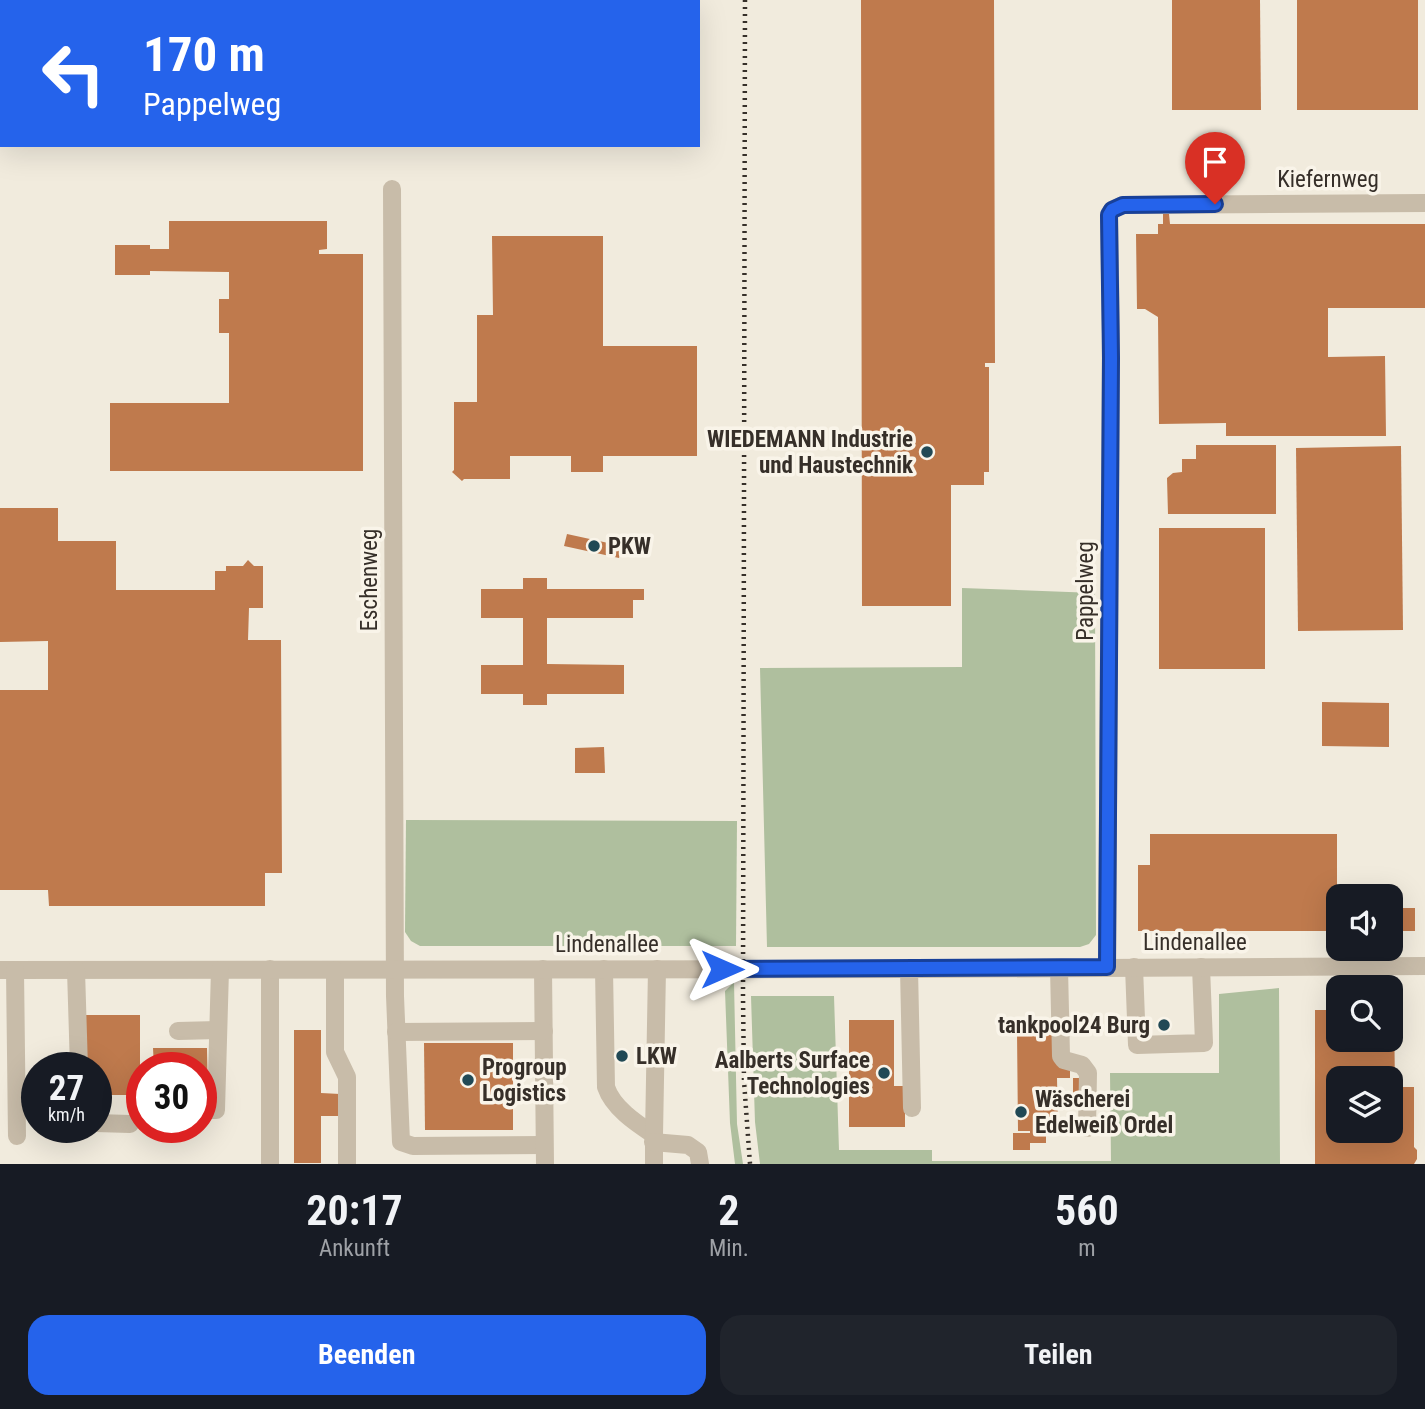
<!DOCTYPE html>
<html lang="de">
<head>
<meta charset="utf-8">
<style>
  :root { --surface:#171b24; --page:#20242c; --text:#f1f3f6; --muted:#9ea1a6; --accent:#2563eb }
  body { margin:0; font-family:"Roboto Condensed",sans-serif; background:var(--page); color:var(--text); height:100vh; display:flex; flex-direction:column; font-size:26px; white-space:nowrap }
  * { box-sizing:border-box; margin:0 }
  p { font-size:23px; color:var(--muted) }
  .icon { flex:none; width:38px; height:38px; fill:none; stroke:currentColor; stroke-width:2; stroke-linecap:round; stroke-linejoin:round }
  .map { position:relative; height:1164px; overflow:hidden }
  .details { display:flex; flex-direction:column; background:var(--surface); flex:1 }
  .details>* { flex:none }
  .top-card { position:absolute; left:0px; top:0px; width:700px; height:147px; box-shadow:0 7px 28px #0002; background:#2563eb; color:#fff; overflow:hidden }
  .controls { position:absolute; left:1326px; top:884px; display:grid; gap:14px }
  .controls a { display:grid; place-items:center; width:77px; height:77px; border-radius:14px; background:var(--surface); box-shadow:0 7px 28px #0002; font-size:35px }
  .speed { position:absolute; left:21px; top:1052px; display:flex; gap:14px; font-size:35px; font-weight:700; text-align:center }
  .speed>* { display:grid; place-content:center; width:91px; height:91px; border-radius:50%; background:var(--surface); box-shadow:0 7px 28px #0002; line-height:1 }
  .speed small { font-size:18px; font-weight:400 }
  .speed .limit { border:10px solid #d22; background:#fff; color:#111 }
  .pin { position:absolute; display:grid; place-items:center; width:60px; height:60px; color:#fff; margin:-72px -30px; border-radius:50% 50% 50% 0; rotate:-45deg; box-shadow:0 0 7px #0007 }
  .pin .icon { rotate:45deg }
  .me { position:absolute; width:77px; margin:-38px; rotate:90deg; stroke-linejoin:round; filter:drop-shadow(0 0 5px #0008) }
  .turn { display:flex; align-items:center; gap:24px; height:147px; padding:0 28px; font-size:32px }
  .turn .icon { width:91px; height:91px; stroke-width:2.5 }
  .turn b { display:block; font-size:49px; line-height:60px }
  .eta { display:flex; justify-content:space-evenly; align-items:center; height:119px; text-align:center }
  .eta b { font-size:42px; font-weight:700; line-height:49px }
  .cta { display:flex; gap:14px; margin-top:auto; padding:14px 28px }
  .cta a { flex:1; height:80px; border-radius:21px; background:var(--accent); color:#fff; font-size:28px; font-weight:700; line-height:80px; text-align:center }
  .cta a+a { background:var(--page); color:var(--text) }
  .map>svg:first-child { display:block }
  .green { fill:#afbf9e }
  .building { fill:#bf7a4d; fill-rule:evenodd }
  .lines { fill:none; stroke-linecap:round; stroke-linejoin:round }
  .minor { stroke:#c8bca9; stroke-width:18 }
  .rail { stroke:#362f29; stroke-width:4.5; stroke-dasharray:2 5; stroke-linecap:butt }
  .route-casing { stroke:#184099; stroke-width:18 }
  .route { stroke:#2563eb; stroke-width:12 }
  .poi-dot { fill:#214955; stroke:#f9f4e9; stroke-width:2.5 }
  .labels { text-anchor:middle; dominant-baseline:central; stroke-width:7; stroke-linejoin:round; paint-order:stroke }
  .street-label { font-size:23px; fill:#362f29; stroke:#f9f4e9 }
  .poi-label { font-size:23px; font-weight:bold; fill:#362f29; stroke:#f9f4e9; text-anchor:start }
</style>
</head>
<body>
<div class="map">
<svg width="1425" height="1164" viewBox="0 0 1425 1164">
  <rect width="100%" height="100%" fill="#f1ebdd"/>
  <!-- green -->
  <g class="green">
    <path d="M962 588 1095 593 1096 935 1089 944 1080 947H767L760 668 962 667Z"/>
    <path d="M406 820 737 821 736 946H420L411 941 405 932Z"/>
    <path d="M734 982 737 1124 743 1164H735L730 1123 725 991Z"/>
    <path d="M1279 988 1280 1164H760L755 1122 751 996H834L839 1150H932V1161H1111L1110 1073H1219V994Z"/>
  </g>
  <!-- building -->
  <g class="building">
    <path d="M861 0H994L995 363H985V367H989V472H984V485H951V606H862Z"/>
    <path d="M1172 0H1260L1261 110H1172Z"/>
    <rect x="1297" y="0" width="121" height="110"/>
    <path d="M1163 214H1169L1170 224H1425V308H1328V357L1385 356 1386 436H1226V423L1159 424 1158 317 1145 309H1137L1136 234H1158V224H1163Z"/>
    <path d="M169 221H327V249L319 250V254H363V471H110V403H229V333H219V299H229V272L150 271V275H115V245H150V249H169Z"/>
    <path d="M492 236H603V346H697V456H603V472H571V456H510V479H464L462 481 452 472 454 470V402H477V315H493Z"/>
    <path d="M1196 445H1276V514H1168L1167 478 1173 473 1182 472V459H1196Z"/>
    <path d="M1401 446 1403 630 1298 631 1296 448Z"/>
    <path d="M0 508H58V541H116V590H215V571H226V566H243L248 560 254 566H263V608H249L248 640H281L282 873H265V906H49L48 890H0V690H48V641L0 642Z"/>
    <rect x="1159" y="528" width="106" height="141"/>
    <path d="M567 534 622 546 619 558 564 546Z"/>
    <path d="M523 578H547V589H644V600H633V618H547V664L624 665V694H547V705H523V694H481V665H523V618H481V589H523Z"/>
    <path d="M1322 702 1389 703V747L1322 746Z"/>
    <path d="M604 747 605 773H575V748Z"/>
    <path d="M1150 834H1337V885H1381V896H1339V931H1138V865H1150Z"/>
    <rect x="1391" y="908" width="24" height="23"/>
    <path d="M1315 1010H1339V1040H1391V1010H1394L1395 1087H1414V1147L1417 1150V1159L1414 1164H1315ZM1339 1078H1391V1130H1339Z"/>
    <path d="M83 1015H140V1095H96V1068H83Z"/>
    <path d="M849 1020H894V1086H905V1127H849Z"/>
    <path d="M294 1030H321V1093L340 1094V1116H321V1163H294Z"/>
    <path d="M1057 1031 1070 1062V1078H1057L1058 1130H1046V1143H1030V1150H1013V1133H1030V1131H1018L1017 1032Z"/>
    <path d="M424 1043H513V1130H425Z"/>
    <path d="M153 1048H207L208 1102H201V1068H154Z"/>
    <path d="M1073 1078H1086L1087 1100H1073Z"/>
  </g>
  <g class="lines">
    <!-- minor -->
    <g class="minor">
      <path d="M392 189 395 996 401 1142 413 1146 544 1145"/>
      <path d="M1107 967 1111 334 1109 215 1112 210 1123 205 1425 203"/>
      <path d="M1134 967 1137 1045 1204 1043 1201 967"/>
      <path d="M1059 968 1061 1056 1064 1060 1082 1065 1088 1073 1087 1128"/>
      <path d="M270 969V1164"/>
      <path d="M543 969 545 1164"/>
      <path d="M604 969 606 1087C613 1108 636 1123 654 1135V1164"/>
      <path d="M909 969 912 1108"/>
      <path d="M0 970 909 969 1425 966"/>
      <path d="M15 970 17 1136"/>
      <path d="M76 970 79 1068"/>
      <path d="M335 970V1052L347 1077V1164"/>
      <path d="M178 1031 218 1030"/>
      <path d="M396 1032 544 1031"/>
      <path d="M201 1110H216L220 970"/>
      <path d="M96 1123 130 1124"/>
      <path d="M654 1135 657 969"/>
      <path d="M653 1142 688 1145 698 1152 700 1164"/>
    </g>
    <!-- rail -->
    <path class="rail" d="M745 0 743 996 744 1081 750 1164"/>
  </g>
  <g class="lines">
    <!-- route casing -->
    <g class="route-casing">
      <path id="route" d="M722 969 1107 967 1111 358 1109 215 1112 210 1123 205 1215 204"/>
    </g>
    <!-- route -->
    <use href="#route" class="route"/>
  </g>
  <!-- markers -->
  <g class="poi-dot">
    <circle cx="927" cy="452" r="7"/>
    <circle cx="594" cy="546" r="7"/>
    <circle cx="1164" cy="1025" r="7"/>
    <circle cx="622" cy="1056" r="7"/>
    <circle cx="884" cy="1073" r="7"/>
    <circle cx="468" cy="1080" r="7"/>
    <circle cx="1021" cy="1112" r="7"/>
  </g>
  <g class="labels">
    <!-- street labels -->
    <g class="street-label">
      <text x="1328" y="179">Kiefernweg</text>
      <text transform="translate(369 580) rotate(-90)">Eschenweg</text>
      <text transform="translate(1085 591) rotate(-90)">Pappelweg</text>
      <text x="1195" y="942">Lindenallee</text>
      <text x="607" y="944">Lindenallee</text>
    </g>
    <!-- poi labels -->
    <g class="poi-label">
      <text x="913" y="439" text-anchor="end">WIEDEMANN Industrie<tspan x="913" dy="26">und Haustechnik</tspan></text>
      <text x="608" y="546">PKW</text>
      <text x="1150" y="1025" text-anchor="end">tankpool24 Burg</text>
      <text x="636" y="1056">LKW</text>
      <text x="870" y="1060" text-anchor="end">Aalberts Surface<tspan x="870" dy="26">Technologies</tspan></text>
      <text x="482" y="1067">Progroup<tspan x="482" dy="26">Logistics</tspan></text>
      <text x="1035" y="1099">Wäscherei<tspan x="1035" dy="26">Edelweiß Ordel</tspan></text>
    </g>
  </g>
</svg>
<div class="controls">
<a><svg class="icon" aria-label="sound" viewBox="0 0 24 24"><path d="M4 9h4l5-4v14l-5-4H4zM17 9q2 3 0 6"/></svg></a>
<a><svg class="icon" aria-label="search" viewBox="0 0 24 24"><circle cx="10" cy="10" r="6"/><path d="M15 15l6 6"/></svg></a>
<a><svg class="icon" aria-label="layers" viewBox="0 0 24 24"><path d="M12 4l9 5-9 5-9-5zM3 14l9 5 9-5"/></svg></a>
</div>
<div class="speed"><div>27<small>km/h</small></div><div class="limit">30</div></div>
<div class="pin" style="left:1215px;top:204px;background:#d93025"><svg class="icon" aria-label="arrive" viewBox="0 0 24 24"><path d="M6 21V4h12l-3 4 3 4H6"/></svg></div>
<svg class="me" style="left:722px;top:969px" viewBox="-20 -20 40 40"><path d="M0-17L14 15 0 8-14 15z" fill="#2563eb" stroke="#fff" stroke-width="4"/></svg>
<div class="top-card">
<div class="turn"><svg class="icon" aria-label="left" viewBox="0 0 24 24"><path d="M17 20v-9H6M10 6l-5 5 5 5"/></svg><div><b>170 m</b>Pappelweg</div></div>
</div>
</div>
<section class="details">
<div class="eta">
<div><b>20:17</b><p>Ankunft</p></div>
<div><b>2</b><p>Min.</p></div>
<div><b>560</b><p>m</p></div>
</div>
<div class="cta"><a>Beenden</a><a>Teilen</a></div>
</section>
</body>
</html>
